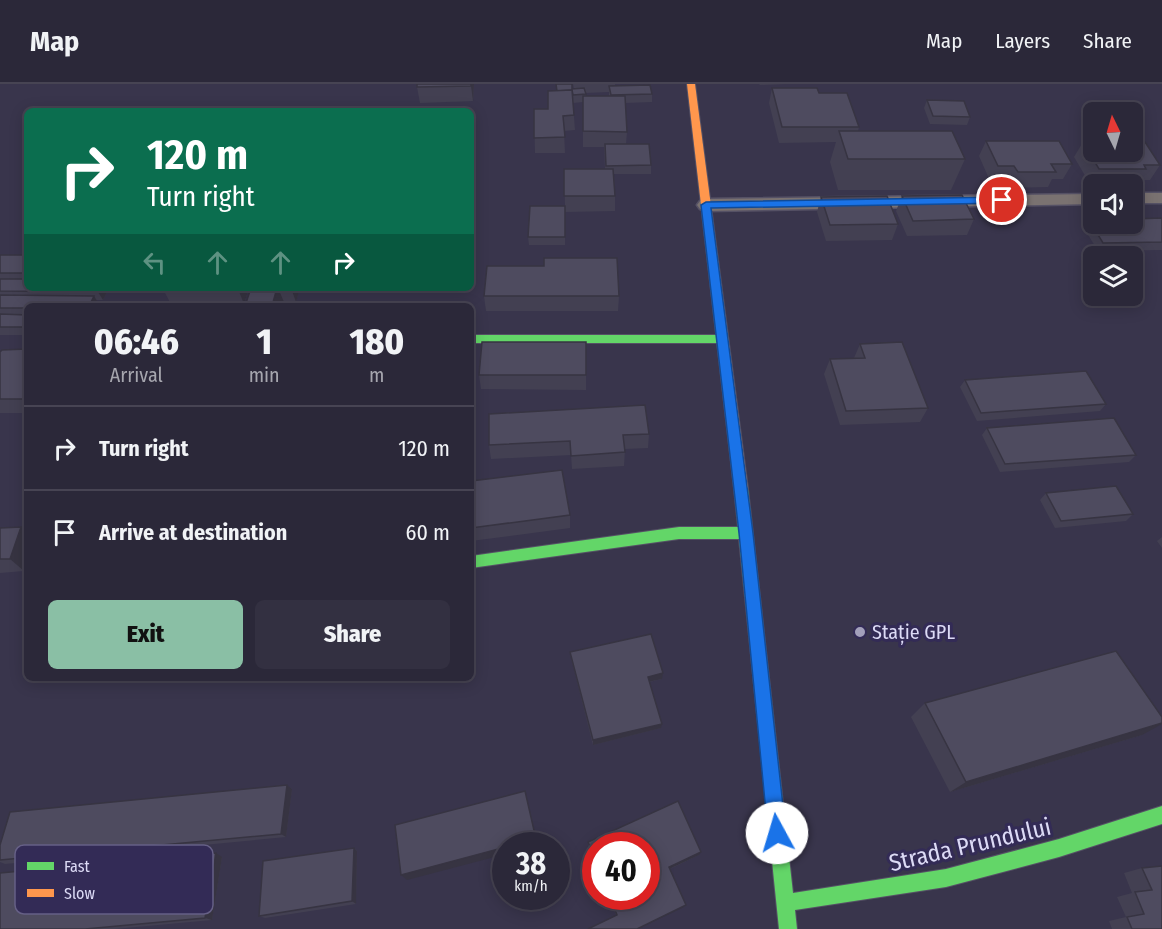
<!DOCTYPE html>
<html lang="en">
<head>
<meta charset="utf-8">
<style>
  :root { --surface:#2b2839; --page:#333041; --text:#f1f3f6; --muted:#a6a6ae; --line:#474453; --accent:#8abfa5 }
  body { margin:0; font-family:"Fira Sans Condensed",sans-serif; background:var(--page); color:var(--text); height:100vh; display:flex; flex-direction:column; font-size:22px; white-space:nowrap }
  * { box-sizing:border-box; margin:0 }
  p { font-size:20px; color:var(--muted) }
  .icon { flex:none; width:33px; height:33px; fill:none; stroke:currentColor; stroke-width:2; stroke-linecap:round; stroke-linejoin:round }
  .map { position:relative; flex:1; overflow:hidden }
  .side { position:absolute; left:24px; top:219px; width:450px; height:378px; display:flex; flex-direction:column; background:var(--surface); border-radius:9px; box-shadow:0 3px 15px #0003,0 0 0 2px var(--line) }
  .side>* { flex:none }
  .guide { position:absolute; left:24px; top:24px; width:450px; height:183px; border-radius:9px; box-shadow:0 3px 15px #0003,0 0 0 2px var(--line); background:#0b6e4f; color:#fff; overflow:hidden }
  .needle { width:39px; rotate:355deg }
  .buttons { position:absolute; left:1083px; top:18px; display:grid; gap:12px }
  .buttons a { display:grid; place-items:center; width:60px; height:60px; border-radius:9px; background:var(--surface); box-shadow:0 3px 15px #0003,0 0 0 2px var(--line); font-size:30px }
  .speed { position:absolute; left:492px; top:748px; display:flex; gap:12px; font-size:30px; font-weight:700; text-align:center }
  .speed>* { display:grid; place-content:center; width:78px; height:78px; border-radius:50%; background:var(--surface); box-shadow:0 3px 15px #0003,0 0 0 2px var(--line); line-height:1 }
  .speed small { font-size:15px; font-weight:400 }
  .speed .limit { border:9px solid #d22; background:#fff; color:#111 }
  .pin { position:absolute; display:grid; place-items:center; width:51px; height:51px; color:#fff; margin:-26px; border:3px solid #fff; border-radius:50%; box-shadow:0 2px 6px #0007 }
  .me { position:absolute; width:66px; margin:-33px; rotate:354deg; stroke-linejoin:round; filter:drop-shadow(0 0 4px #0008) }
  .turn { display:flex; align-items:center; gap:21px; height:126px; padding:0 24px; font-size:27px }
  .turn .icon { width:78px; height:78px; stroke-width:2.5 }
  .turn b { display:block; font-size:42px; line-height:51px }
  .lanes { display:flex; align-items:center; height:57px; padding:0 24px; background:#0003; justify-content:center; gap:30px; direction:ltr }
  .lanes .off { opacity:.35 }
  .eta { display:flex; justify-content:space-evenly; align-items:center; height:102px; text-align:center }
  .eta b { font-size:36px; font-weight:800; line-height:42px }
  .button { display:flex; gap:12px; margin-top:auto; padding:12px 24px }
  .button a { flex:1; height:69px; border-radius:9px; background:var(--accent); color:#111; font-size:24px; font-weight:800; line-height:69px; text-align:center }
  .button a+a { background:var(--page); color:var(--text) }
  ul { padding:0; list-style:none }
  li { display:flex; align-items:center; gap:18px; height:84px; padding:0 24px; border-top:2px solid var(--line) }
  li div { flex:1 }
  li b { display:block; font-size:22px }
  li em { font-style:normal }
  header { display:flex; align-items:center; gap:36px; box-sizing:border-box; height:84px; padding:0 30px; background:var(--surface); border-bottom:2px solid var(--line) }
  header strong { font-size:28px }
  nav { display:flex; gap:33px; margin-inline-start:auto; font-size:21px }
  .map>svg:first-child { display:block }
  .lines { fill:none; stroke-linecap:round; stroke-linejoin:round }
  .lane-casing { stroke:#555165; stroke-width:3 }
  .fast-casing { stroke:#555165; stroke-width:2 }
  .slow-casing { stroke:#555165; stroke-width:2 }
  .lane { fill:#7a7271; fill-rule:evenodd }
  .fast { fill:#63d668; fill-rule:evenodd }
  .slow { fill:#ff974d; fill-rule:evenodd }
  .wall { fill:#434052; fill-rule:evenodd }
  .shaded-wall { fill:#373442 }
  .building { fill:#4e4b5f; stroke:#373442; stroke-width:1.5 }
  .route { fill:#1a73e8; stroke:#114b97; stroke-width:1.5 }
  .poi-dot { fill:#a3a0ba; stroke:#332b56; stroke-width:2 }
  .labels { text-anchor:middle; dominant-baseline:central; stroke-width:6; stroke-linejoin:round; paint-order:stroke }
  .poi-label { font-size:20px; fill:#dcdaf5; stroke:#332b56; text-anchor:start }
  .near-street-label { font-size:24px; fill:#dcdaf5; stroke:#332b56 }
  .key { fill:#332b56; stroke:#666086; stroke-width:1.5 }
  .key-label { font-size:16px; fill:#dcdaf5 }
</style>
</head>
<body>
<header>
<strong>Map</strong>
<nav><a>Map</a><a>Layers</a><a>Share</a></nav>
</header>
<div class="map">
<svg width="1162" height="845" viewBox="0 0 1162 845">
  <rect width="100%" height="100%" fill="#39354c"/>
  <g class="lines">
    <!-- lane casing -->
    <g class="lane-casing">
      <g id="lane">
        <rect x="1132" y="109" width="30" height="10"/>
        <path d="M1094 110V120L706 127 700 125 697 121 700 117 706 115Z"/>
      </g>
    </g>
    <!-- fast casing -->
    <g class="fast-casing">
      <g id="fast">
        <path d="M471 251H722L728 255 722 259H471Z"/>
        <path d="M741 400 746 401 748 405 793 809 946 785 1059 755 1162 722V740L1059 773 946 803 795 826 797 845H779L739 455H679L471 484V472L679 443H738L734 405 736 401Z"/>
      </g>
    </g>
    <!-- slow casing -->
    <g class="slow-casing">
      <path id="slow" d="M687 0H695L748 405 746 409H736L734 405Z"/>
    </g>
    <!-- lane -->
    <use href="#lane" class="lane"/>
    <!-- fast -->
    <use href="#fast" class="fast"/>
    <!-- slow -->
    <use href="#slow" class="slow"/>
  </g>
  <!-- wall -->
  <g class="wall">
    <path d="M417 0H474L473 17 420 19 417 3Z"/>
    <path d="M556 0 572 5H574L573 0H615V2L652 10V18L625 19 627 48 626 60 651 81V90H614L615 112V127L565 128V161H529L528 153 565 122 564 85H605L604 63H583V18L573 19 575 46 564 47 565 69H535L534 25H548L556 7ZM609 8V12H586L585 9Z"/>
    <path d="M759 0H786L760 1Z"/>
    <path d="M772 4 819 9 859 43 858 47 965 75 951 106H838L830 78 836 58 779 59 769 19Z"/>
    <path d="M927 16 970 33 967 41 930 40 924 24Z"/>
    <path d="M986 57 1072 80 1063 95H1052L1048 103 1010 104 1007 97H990L979 72Z"/>
    <path d="M1083 58 1160 81 1150 96H1139L1136 100H1090L1074 73Z"/>
    <path d="M902 112 974 135 967 151 907 152 896 127Z"/>
    <path d="M821 113 898 140 892 156 826 157 817 128Z"/>
    <path d="M1162 134V166L1098 167 1084 144 1089 136Z"/>
    <path d="M0 171H27V204H109L103 216H96L99 220 98 222H27V251H0Z"/>
    <path d="M544 182 619 212 618 227H486L484 212Z"/>
    <path d="M165 204H249L244 220 172 222 164 207Z"/>
    <path d="M251 204H300L296 218H284L282 222H245Z"/>
    <path d="M586 258V306L481 305 479 291Z"/>
    <path d="M860 260 928 324 920 338 840 341 824 290 830 275 854 274Z"/>
    <path d="M27 265V329H0V268Z"/>
    <path d="M965 296 1106 320 1100 327 977 337 960 303Z"/>
    <path d="M489 330 649 350 648 364 625 365 624 382 572 385 571 371 491 375 489 361Z"/>
    <path d="M987 344 1136 371 1129 378 1000 388 982 351Z"/>
    <path d="M471 397 570 431V444L471 457Z"/>
    <path d="M1046 409 1133 430 1126 437 1055 444 1040 416Z"/>
    <path d="M0 444 24 487 0 489Z"/>
    <path d="M1162 453V464L1157 457Z"/>
    <path d="M570 568 662 595 649 598 661 644 593 661 571 574Z"/>
    <path d="M925 619 1142 651 950 708 911 633Z"/>
    <path d="M287 701 292 705 286 753 5 780 0 778V761Z"/>
    <path d="M588 758 699 771 670 785 686 821 684 823 616 831 609 813H646L596 762V780L588 761Z"/>
    <path d="M354 764 357 767 356 820 265 834 259 832Z"/>
    <path d="M222 773 212 836 115 845H0Z"/>
    <path d="M1162 782V845H1112L1109 837 1126 833 1117 813 1132 809 1124 789 1142 784Z"/>
  </g>
  <!-- shaded-wall -->
  <g class="shaded-wall">
    <path d="M471 0H474L473 17 471 2Z"/>
    <path d="M100 204H109L103 216 98 208Z"/>
    <path d="M238 204H249L244 220 238 205Z"/>
    <path d="M277 204H278L284 218 282 222H272Z"/>
    <path d="M291 204H300L296 218Z"/>
    <path d="M94 212 99 220 98 222H89Z"/>
    <path d="M21 443 27 448V479L24 487 10 475Z"/>
    <path d="M663 589 662 595 647 598 648 593Z"/>
    <path d="M1162 639V640L1142 651 950 708 966 698Z"/>
    <path d="M662 640 661 644 593 661V656Z"/>
    <path d="M287 701 292 705 286 753 281 750Z"/>
    <path d="M536 755 537 761 534 762H509Z"/>
    <path d="M506 763V770L407 796 401 791Z"/>
    <path d="M354 764 357 767 356 820 352 817Z"/>
    <path d="M701 768 699 771 667 786 669 783Z"/>
    <path d="M216 769 222 773 212 836 205 834Z"/>
    <path d="M686 821 684 823 638 845H636Z"/>
  </g>
  <!-- building -->
  <g class="building">
    <path d="M417 0H471V2L417 3Z"/>
    <path d="M556 0H572V5L584 4 586 10 573 11 572 6 557 7Z"/>
    <path d="M650 1 652 10 611 11 609 2Z"/>
    <path d="M772 4H817L819 9H847L859 43H782Z"/>
    <path d="M572 6 574 31 563 32 565 53 534 54V25H548V7Z"/>
    <path d="M583 12H625L627 48 583 47Z"/>
    <path d="M927 16 964 17 970 33 933 32Z"/>
    <path d="M839 47H952L965 75H848Z"/>
    <path d="M986 57H1059L1072 80H1051L1056 88H1018L1014 82H998Z"/>
    <path d="M1083 58H1094V68H1132V58H1145L1160 81H1144L1146 85H1099Z"/>
    <path d="M605 60H649L651 81 606 82Z"/>
    <path d="M564 85H613L615 112H564Z"/>
    <path d="M962 111 974 135 913 137 902 112Z"/>
    <path d="M887 112 898 140 830 141 821 113Z"/>
    <path d="M530 122H565V153H528Z"/>
    <path d="M1162 134V158L1103 159 1089 136H1094V140H1132V135Z"/>
    <rect x="0" y="171" width="27" height="18"/>
    <path d="M544 174H617L619 212H484L487 182H544Z"/>
    <path d="M0 195H27V204H100L98 208 0 207Z"/>
    <path d="M165 204H238V205L164 207Z"/>
    <path d="M251 204H277L272 222H245Z"/>
    <path d="M0 211 94 212 89 222H27V224H0Z"/>
    <path d="M0 230 27 231V243H0Z"/>
    <path d="M482 258H586V291H479Z"/>
    <path d="M902 258 928 324 846 327 830 275 865 274 860 260Z"/>
    <path d="M27 265V315H0V268L2 266Z"/>
    <path d="M1086 287 1106 320 981 329 965 296Z"/>
    <path d="M645 321 649 350 623 351 625 368 571 372 570 357 489 361V330Z"/>
    <path d="M1114 334 1136 371 1005 380 987 344Z"/>
    <path d="M562 386 570 431 471 444V397Z"/>
    <path d="M1116 402 1133 430 1061 437 1046 409Z"/>
    <path d="M21 443 10 475H0V444Z"/>
    <path d="M651 550 663 589 648 593 662 640 593 656 570 568Z"/>
    <path d="M1116 567 1162 633V639L966 698 925 619Z"/>
    <path d="M287 701 281 750 0 776V761L10 728Z"/>
    <path d="M525 707 536 755 506 762V763L401 791 395 741Z"/>
    <path d="M678 717 701 768 669 783 686 821 637 845H588L617 831 610 813H646V762H596V776L588 758Z"/>
    <path d="M354 764 352 817 259 832 263 777Z"/>
    <path d="M216 769 205 834 85 845H0V789Z"/>
    <path d="M1162 782V845H1132L1127 833 1144 830 1135 808 1152 806 1142 784Z"/>
  </g>
  <!-- route -->
  <path class="route" d="M1002 113 1006 114V119L711 124 753 449 786 749 783 755 777 758 771 755 768 749 739 449 701 121 706 118Z"/>
  <!-- markers -->
  <circle class="poi-dot" cx="860" cy="548" r="6"/>
  <g class="labels">
    <!-- poi labels -->
    <g class="poi-label">
      <text x="872" y="548">Stație GPL</text>
    </g>
    <!-- near-street labels -->
    <g class="near-street-label">
      <text transform="translate(970 761) rotate(-13)">Strada Prundului</text>
    </g>
  </g>
  <!-- legend -->
  <rect x="15" y="761" width="198" height="69" rx="9" class="key"/>
  <rect x="27" y="778" width="27" height="8" fill="#63d668"/>
  <rect x="27" y="805" width="27" height="8" fill="#ff974d"/>
  <g class="key-label">
    <text x="64" y="788">Fast</text>
    <text x="64" y="815">Slow</text>
  </g>
</svg>
<div class="buttons">
<a><svg class="needle" viewBox="-14 -14 28 28"><path d="M0-13l5 13h-10z" fill="#e53935"/><path d="M0 13l5-13h-10z" fill="#a6a6ae"/></svg></a>
<a><svg class="icon" aria-label="sound" viewBox="0 0 24 24"><path d="M4 9h4l5-4v14l-5-4H4zM17 9q2 3 0 6"/></svg></a>
<a><svg class="icon" aria-label="layers" viewBox="0 0 24 24"><path d="M12 4l9 5-9 5-9-5zM3 14l9 5 9-5"/></svg></a>
</div>
<div class="speed"><div>38<small>km/h</small></div><div class="limit">40</div></div>
<div class="pin" style="left:1002px;top:116px;background:#d93025"><svg class="icon" aria-label="arrive" viewBox="0 0 24 24"><path d="M6 21V4h12l-3 4 3 4H6"/></svg></div>
<svg class="me" style="left:777px;top:749px" viewBox="-20 -20 40 40"><circle r="19" fill="#fff"/><path d="M0-13L10 11 0 6-10 11z" fill="#1a73e8"/></svg>
<div class="guide">
<div class="turn"><svg class="icon" aria-label="right" viewBox="0 0 24 24"><path d="M7 20v-9h11M14 6l5 5-5 5"/></svg><div><b>120 m</b>Turn right</div></div>
<div class="lanes"><svg class="icon off" aria-label="left" viewBox="0 0 24 24"><path d="M17 20v-9H6M10 6l-5 5 5 5"/></svg><svg class="icon off" aria-label="ahead" viewBox="0 0 24 24"><path d="M12 20V5M6 11l6-6 6 6"/></svg><svg class="icon off" aria-label="ahead" viewBox="0 0 24 24"><path d="M12 20V5M6 11l6-6 6 6"/></svg><svg class="icon" aria-label="right" viewBox="0 0 24 24"><path d="M7 20v-9h11M14 6l5 5-5 5"/></svg></div>
</div>
<section class="side">
<div class="eta">
<div><b>06:46</b><p>Arrival</p></div>
<div><b>1</b><p>min</p></div>
<div><b>180</b><p>m</p></div>
</div>
<ul>
<li><svg class="icon" aria-label="right" viewBox="0 0 24 24"><path d="M7 20v-9h11M14 6l5 5-5 5"/></svg><div><b>Turn right</b></div><em>120 m</em></li>
<li><svg class="icon" aria-label="arrive" viewBox="0 0 24 24"><path d="M6 21V4h12l-3 4 3 4H6"/></svg><div><b>Arrive at destination</b></div><em>60 m</em></li>
</ul>
<div class="button"><a>Exit</a><a>Share</a></div>
</section>
</div>
</body>
</html>
